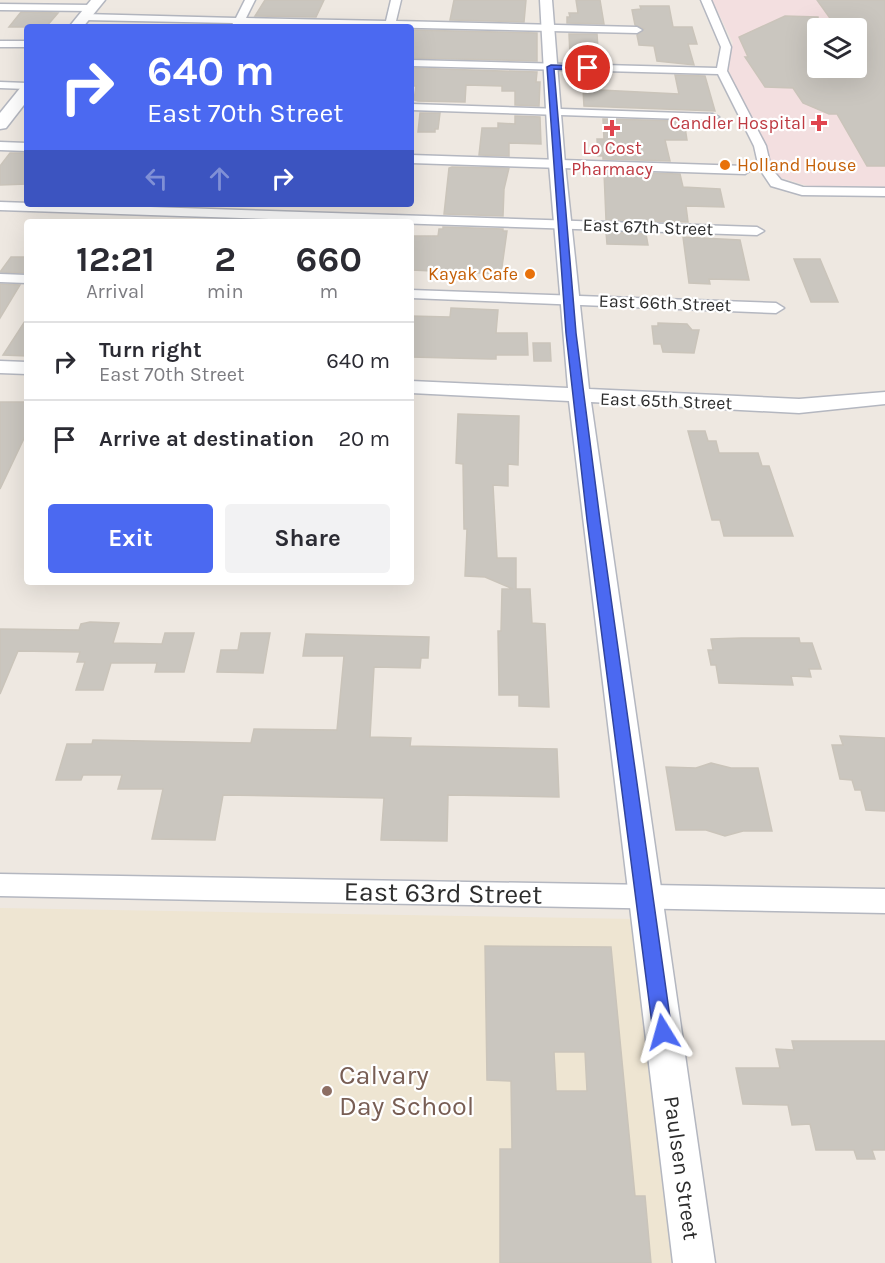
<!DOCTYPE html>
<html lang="en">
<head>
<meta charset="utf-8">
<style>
  :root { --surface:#fff; --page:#f2f2f3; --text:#2b2b33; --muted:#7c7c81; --line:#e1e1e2; --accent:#4b69f1 }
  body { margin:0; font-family:Karla,sans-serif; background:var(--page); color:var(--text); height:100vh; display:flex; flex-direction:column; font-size:22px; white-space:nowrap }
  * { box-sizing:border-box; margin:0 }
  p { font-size:20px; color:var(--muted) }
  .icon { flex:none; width:33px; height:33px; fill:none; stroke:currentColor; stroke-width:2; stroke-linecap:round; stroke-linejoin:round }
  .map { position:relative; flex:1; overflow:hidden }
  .side { position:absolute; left:24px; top:219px; width:390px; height:366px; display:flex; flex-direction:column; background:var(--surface); border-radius:6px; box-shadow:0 6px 24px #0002 }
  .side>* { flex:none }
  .banner { position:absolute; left:24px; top:24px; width:390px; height:183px; border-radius:6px; box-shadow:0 6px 24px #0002; background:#4b69f1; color:#fff; overflow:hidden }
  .fabs { position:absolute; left:807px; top:18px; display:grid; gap:12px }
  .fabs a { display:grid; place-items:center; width:60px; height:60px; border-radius:6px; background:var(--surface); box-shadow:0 6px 24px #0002; font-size:30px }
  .pin { position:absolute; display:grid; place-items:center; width:51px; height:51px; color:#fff; margin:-26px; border:3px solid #fff; border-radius:50%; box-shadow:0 2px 6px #0007 }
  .me { position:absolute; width:66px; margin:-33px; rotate:352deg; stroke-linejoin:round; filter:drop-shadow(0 0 4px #0008) }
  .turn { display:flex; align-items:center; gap:21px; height:126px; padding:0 24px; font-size:27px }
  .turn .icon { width:78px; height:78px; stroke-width:2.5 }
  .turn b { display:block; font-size:42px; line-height:51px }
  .lanes { display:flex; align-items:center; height:57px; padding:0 24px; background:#0003; justify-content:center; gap:30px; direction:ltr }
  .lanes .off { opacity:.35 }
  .eta { display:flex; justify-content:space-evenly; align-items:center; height:102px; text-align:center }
  .eta b { font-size:36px; font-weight:700; line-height:42px }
  .button { display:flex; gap:12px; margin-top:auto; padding:12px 24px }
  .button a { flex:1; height:69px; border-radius:6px; background:var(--accent); color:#fff; font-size:24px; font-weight:700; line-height:69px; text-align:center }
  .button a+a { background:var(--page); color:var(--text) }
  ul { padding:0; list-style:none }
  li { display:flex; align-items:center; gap:18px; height:78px; padding:0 24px; border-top:2px solid var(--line) }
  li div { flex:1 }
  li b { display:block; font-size:22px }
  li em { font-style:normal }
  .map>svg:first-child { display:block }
  .education { fill:#eee5d2 }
  .medical { fill:#f3dfe0; fill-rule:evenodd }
  .building { fill:#cac6bf; stroke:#cac4ba; stroke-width:1.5; fill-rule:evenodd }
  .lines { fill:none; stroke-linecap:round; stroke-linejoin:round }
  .minor-casing { stroke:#b4b7c0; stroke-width:3 }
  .tertiary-casing { stroke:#b4b7c0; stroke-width:3 }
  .secondary-casing { stroke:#b4b7c0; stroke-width:3 }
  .minor { fill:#fff; fill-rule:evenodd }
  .tertiary { fill:#fff; fill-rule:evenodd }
  .secondary { fill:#fff; fill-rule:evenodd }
  .route { fill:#4b69f1; stroke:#31449d; stroke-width:1.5 }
  .health-dot { fill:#e0444e; stroke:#fff; stroke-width:2 }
  .food-dot { fill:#e8710a; stroke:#fff; stroke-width:2 }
  .education-dot { fill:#8d6e63; stroke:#fff; stroke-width:2 }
  .labels { text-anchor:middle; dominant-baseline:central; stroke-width:4.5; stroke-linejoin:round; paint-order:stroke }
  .far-health-label { font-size:18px; fill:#be3a42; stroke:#fff; text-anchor:end }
  .far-food-label { font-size:18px; fill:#c56008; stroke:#fff; text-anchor:start }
  .far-street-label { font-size:18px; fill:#2d2d2d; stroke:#fff }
  .street-label { font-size:22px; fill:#2d2d2d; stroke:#fff }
  .near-street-label { font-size:27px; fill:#2d2d2d; stroke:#fff }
  .near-education-label { font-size:27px; fill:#785e54; stroke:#fff; text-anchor:start }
</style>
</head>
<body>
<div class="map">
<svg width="885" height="1263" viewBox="0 0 885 1263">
  <rect width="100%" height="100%" fill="#eee8e1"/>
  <!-- education -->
  <path class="education" d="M0 908 634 919 676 1263H0Z"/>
  <!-- medical -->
  <path class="medical" d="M712 0H885V187L808 186 779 177 773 170 725 62 733 43ZM818 28H856V68H818Z"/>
  <!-- building -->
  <g class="building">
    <path d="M265 0H324L316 17 255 16Z"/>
    <path d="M454 0H526L524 22 450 20Z"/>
    <path d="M576 0H600L604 24 567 23V17H570L569 13H578Z"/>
    <path d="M817 0H885V166H867L837 114H829L803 103 793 88 765 87 745 57H748L739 37 785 16 818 17V68H856V28H837Z"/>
    <path d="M640 6H669L673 27H692L697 44H688L694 65 657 61 654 46 639 45 637 35 644 29 635 25 632 10 641 9Z"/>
    <path d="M21 12 58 13 46 27H9Z"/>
    <path d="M411 30 537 33V61L411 58Z"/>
    <path d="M569 34H597L599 63 581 62V57L570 56Z"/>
    <path d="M411 68 537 72 536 82H540L539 106 515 105V91H502V86L466 85 465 102 418 101 414 100 416 86H411Z"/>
    <path d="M582 73H600V90L679 94 675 75 705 76 715 111 584 106Z"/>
    <path d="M420 113H440L438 129H435V132H418Z"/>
    <path d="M515 116 540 117 541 144 509 143V156L479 155 482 128H498V123L515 124Z"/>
    <path d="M603 119 684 121 687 140H665L670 161 603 159V156H598L597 139H604Z"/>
    <path d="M10 153H27V184L0 185V166Z"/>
    <path d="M452 167 509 168 504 189 503 216 444 214 449 168Z"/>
    <path d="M604 172 680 174 683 187 720 189 724 207 686 206 688 222 606 220Z"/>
    <path d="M443 227 503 229V231H507L501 274 411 270V236H438L439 229H443Z"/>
    <path d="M606 232 646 234 648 245 607 244Z"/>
    <path d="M683 237 740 240 749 280 709 279 710 284 689 283Z"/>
    <path d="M11 257H27V273L0 272Z"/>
    <path d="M794 259H820L838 302H811Z"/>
    <path d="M0 284 20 285 0 318Z"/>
    <path d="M451 308 498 310 496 333H527L528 355H496V359H491L411 357V316L450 317Z"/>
    <path d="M27 318V356L3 355Z"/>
    <path d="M658 323 687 324 692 330H699L694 353 663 352 661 344H654L652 326H658Z"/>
    <path d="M533 343H550L551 361H534Z"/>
    <path d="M0 402H27V432L0 489Z"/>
    <path d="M458 414 519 416 518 465 508 464V486L493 485 497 558H516V589H530L532 623 545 624 549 707 519 706V695H499L498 631H501L502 589H513L485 577 465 576 467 529H464L463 464 456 463Z"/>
    <path d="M688 431H705L708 441H716L719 453H758L762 466H769L793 536H724L720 520H712Z"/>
    <path d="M90 622 119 623 113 643 162 644 165 633H194L184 672H155L157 663H111L103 690H76L85 662H77L80 652 18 651 0 694V629L79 630 81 624Z"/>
    <path d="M241 633H270L263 673 217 672 221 650H238Z"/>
    <path d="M306 634 429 637 428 658H421L420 668 374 667 370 737 411 738 410 746 557 749 559 797 448 795 447 841 381 840 384 798 223 795 215 840 152 839 163 789H118L122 775H83L81 780H56L67 744H92L93 740 251 743 254 729 337 730 344 656H303Z"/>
    <path d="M742 638H799L800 643H812L821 669H809L811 677 791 676 793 685 719 683 716 665H711L708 650H713L711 639Z"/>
    <path d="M840 736 885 738V811L866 810 861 790H855L852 780 840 779 832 745H843Z"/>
    <path d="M711 763 731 768H758L772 831H743L725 836 706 830H676L666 767 696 768Z"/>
    <path d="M485 946 611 947 635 1196H645L651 1263H500V1149H512L511 1081 487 1080ZM554 1052H585L587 1091H556Z"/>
    <path d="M792 1041H885V1150H872L875 1159H857L854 1150H816L810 1124 792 1125 788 1105 743 1104 736 1068H780L776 1049 794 1050Z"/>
  </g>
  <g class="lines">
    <!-- minor casing -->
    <g class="minor-casing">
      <g id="minor">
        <path d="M245 0H255L246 18 386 21 391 0H401L396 21 637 27 642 30 637 33 243 24 241 27H231L233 23 84 20 79 17 84 14 236 18Z"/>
        <path d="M701 0H711L731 47 727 71 766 146 771 168 781 180 803 187 885 188V196L802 195 771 186 759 168 754 146 718 74 411 66V60L717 68 721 47Z"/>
        <path d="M0 4 91 5 96 8 91 11 0 10Z"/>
        <rect x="0" y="41" width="27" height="6"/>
        <path d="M0 82 27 83V89L0 88Z"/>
        <path d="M411 104 713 114 719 117 713 120 411 110Z"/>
        <path d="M0 142 27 143V151L0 150Z"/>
        <path d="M411 155 745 166 751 170 745 174 411 163Z"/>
        <path d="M0 202 757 227 764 231 757 235 0 210Z"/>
        <path d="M0 274 27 275V283L0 282Z"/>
        <path d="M411 290 776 303 784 308 776 313 411 298Z"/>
        <path d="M0 874 885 889V913L0 896Z"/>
      </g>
    </g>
    <!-- tertiary casing -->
    <g class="tertiary-casing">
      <g id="tertiary">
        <path d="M540 0H552L565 164 589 389 799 399 885 392V404L799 413 591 402 715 1263H673L569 401 411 393V381L568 388 549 164Z"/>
        <path d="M0 361 27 362V374L0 373Z"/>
      </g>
    </g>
    <!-- secondary casing -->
    <g class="secondary-casing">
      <g id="secondary">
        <path d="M91 0H105L83 27H69Z"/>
        <path d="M27 85V101L6 128 0 129V113L21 87Z"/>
      </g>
    </g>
    <!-- minor -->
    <use href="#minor" class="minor"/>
    <!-- tertiary -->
    <use href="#tertiary" class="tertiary"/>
    <!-- secondary -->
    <use href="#secondary" class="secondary"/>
  </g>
  <!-- route -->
  <path class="route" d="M551 65 588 66 591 68 588 70 554 69 576 333 600 520 672 1032 669 1038 663 1041 656 1038 653 1032 587 520 566 333 547 67Z"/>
  <!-- markers -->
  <g class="health-dot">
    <path d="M816 114h6v6h6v6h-6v6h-6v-6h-6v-6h6z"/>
    <path d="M609 119h6v6h6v6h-6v6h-6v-6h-6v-6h6z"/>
  </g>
  <g class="food-dot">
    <circle cx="725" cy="165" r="6"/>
    <circle cx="530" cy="274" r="6"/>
  </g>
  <circle class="education-dot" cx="327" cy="1091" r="6"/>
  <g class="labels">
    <!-- far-health labels -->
    <g class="far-health-label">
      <text x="806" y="123">Candler Hospital</text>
      <text x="612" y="148" text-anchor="middle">Lo Cost<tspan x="612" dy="21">Pharmacy</tspan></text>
    </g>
    <!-- far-food labels -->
    <g class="far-food-label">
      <text x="737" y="165">Holland House</text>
      <text x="518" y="274" text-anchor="end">Kayak Cafe</text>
    </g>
    <!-- far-street labels -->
    <g class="far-street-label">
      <text transform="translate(648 227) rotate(2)">East 67th Street</text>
      <text transform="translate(665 303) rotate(2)">East 66th Street</text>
      <text transform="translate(666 401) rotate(2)">East 65th Street</text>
    </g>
    <!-- street labels -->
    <g class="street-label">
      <text transform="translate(681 1168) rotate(82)">Paulsen Street</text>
    </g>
    <!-- near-street labels -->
    <g class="near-street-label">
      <text transform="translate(443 893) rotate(1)">East 63rd Street</text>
    </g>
    <!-- near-education labels -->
    <g class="near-education-label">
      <text x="339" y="1075">Calvary<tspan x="339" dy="31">Day School</tspan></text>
    </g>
  </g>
</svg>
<div class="fabs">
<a><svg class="icon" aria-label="layers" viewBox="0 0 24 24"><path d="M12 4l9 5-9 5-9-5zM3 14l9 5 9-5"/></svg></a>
</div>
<div class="pin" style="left:588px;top:68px;background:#d93025"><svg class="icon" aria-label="arrive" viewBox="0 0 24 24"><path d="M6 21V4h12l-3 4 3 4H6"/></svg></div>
<svg class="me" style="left:663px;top:1032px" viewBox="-20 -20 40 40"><path d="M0-17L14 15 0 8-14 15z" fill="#4b69f1" stroke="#fff" stroke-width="4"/></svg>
<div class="banner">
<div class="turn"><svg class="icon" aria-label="right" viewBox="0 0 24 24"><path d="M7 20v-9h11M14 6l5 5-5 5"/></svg><div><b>640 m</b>East 70th Street</div></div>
<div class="lanes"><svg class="icon off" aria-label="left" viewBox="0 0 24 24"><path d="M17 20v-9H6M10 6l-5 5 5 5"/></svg><svg class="icon off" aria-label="ahead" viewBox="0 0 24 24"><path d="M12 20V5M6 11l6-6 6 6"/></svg><svg class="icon" aria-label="right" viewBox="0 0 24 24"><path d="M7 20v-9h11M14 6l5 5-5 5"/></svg></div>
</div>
<section class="side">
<div class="eta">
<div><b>12:21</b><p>Arrival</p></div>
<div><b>2</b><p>min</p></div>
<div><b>660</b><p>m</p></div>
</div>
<ul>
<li><svg class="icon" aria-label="right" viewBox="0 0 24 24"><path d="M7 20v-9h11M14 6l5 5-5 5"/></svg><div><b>Turn right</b><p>East 70th Street</p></div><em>640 m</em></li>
<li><svg class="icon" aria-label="arrive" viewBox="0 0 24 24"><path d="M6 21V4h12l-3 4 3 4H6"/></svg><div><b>Arrive at destination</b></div><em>20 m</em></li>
</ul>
<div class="button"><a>Exit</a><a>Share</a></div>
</section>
</div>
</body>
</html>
